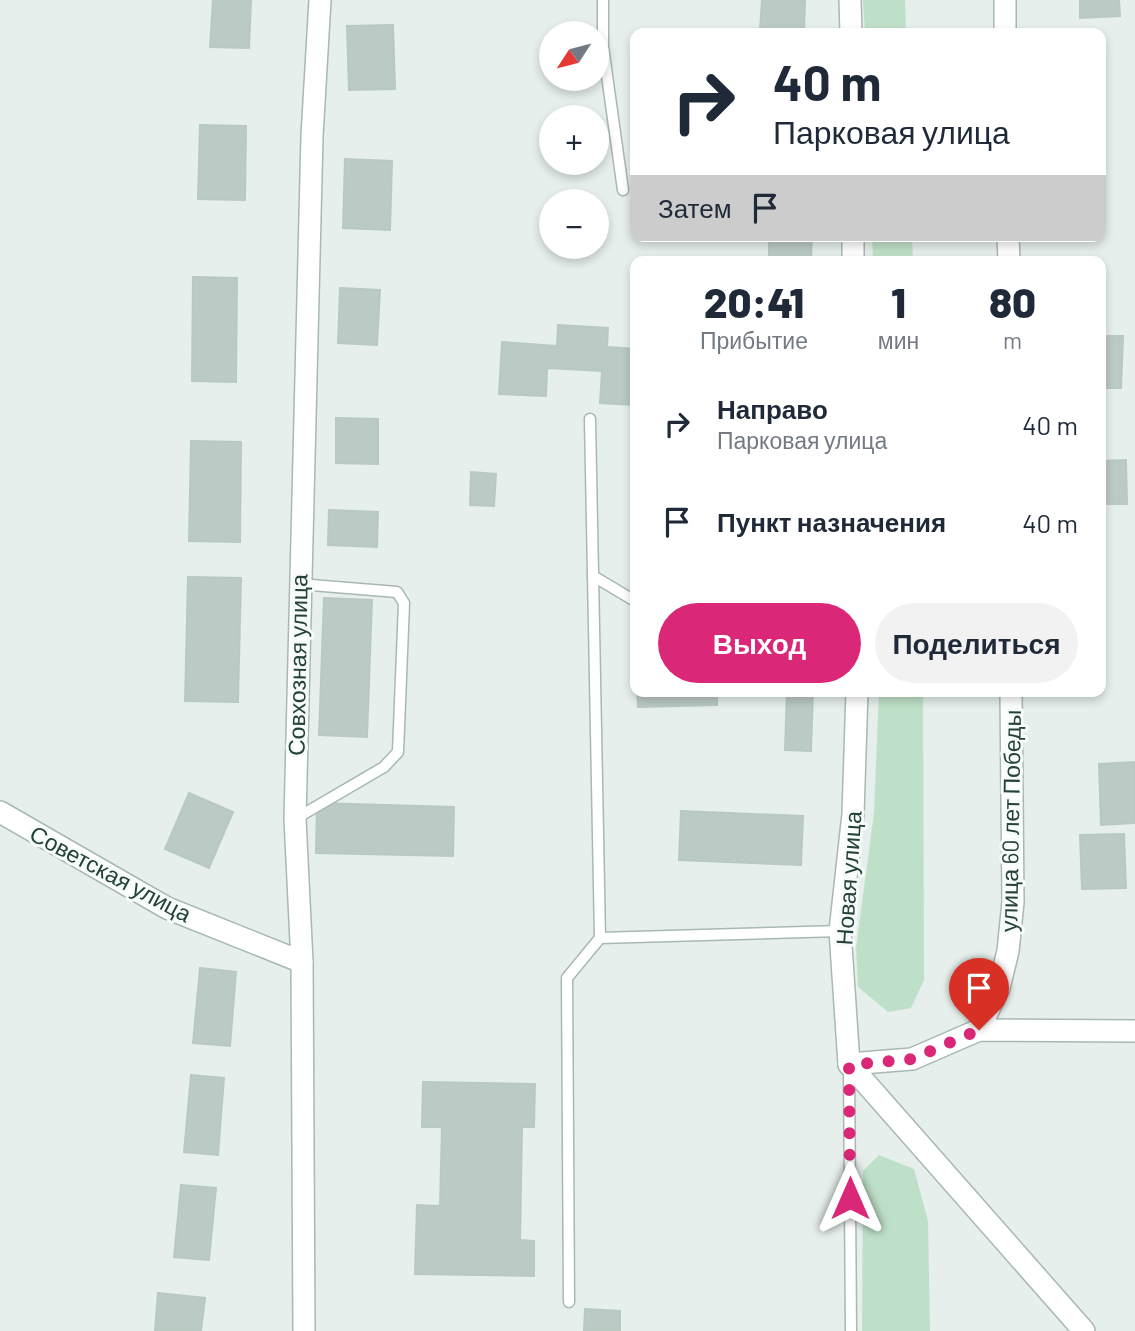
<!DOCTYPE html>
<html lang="ru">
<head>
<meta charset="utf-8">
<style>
  :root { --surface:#fff; --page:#f2f2f3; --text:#1f2937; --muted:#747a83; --accent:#db2777 }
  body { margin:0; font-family:Barlow,sans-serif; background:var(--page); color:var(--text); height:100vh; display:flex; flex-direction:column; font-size:26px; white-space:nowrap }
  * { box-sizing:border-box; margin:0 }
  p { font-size:23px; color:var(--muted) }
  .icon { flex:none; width:38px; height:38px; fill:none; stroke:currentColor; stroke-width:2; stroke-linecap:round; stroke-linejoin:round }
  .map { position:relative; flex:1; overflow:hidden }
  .side { position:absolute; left:630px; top:256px; width:476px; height:441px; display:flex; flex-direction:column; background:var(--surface); border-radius:14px; box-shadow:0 4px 10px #0003 }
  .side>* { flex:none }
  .guide { position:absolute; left:630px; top:28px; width:476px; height:214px; border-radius:14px; box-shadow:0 4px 10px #0003; background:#fff; color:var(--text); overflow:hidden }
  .needle { width:46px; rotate:234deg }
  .tools { position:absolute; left:539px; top:21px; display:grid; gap:14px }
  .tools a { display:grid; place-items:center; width:70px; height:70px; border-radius:50%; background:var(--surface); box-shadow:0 4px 10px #0003; font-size:35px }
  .pin { position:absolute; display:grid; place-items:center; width:60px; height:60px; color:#fff; margin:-72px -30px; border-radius:50% 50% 50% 0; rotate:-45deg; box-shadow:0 0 7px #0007 }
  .pin .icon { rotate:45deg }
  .me { position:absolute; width:77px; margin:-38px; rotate:0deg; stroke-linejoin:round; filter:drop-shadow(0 0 5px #0008) }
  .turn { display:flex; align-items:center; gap:24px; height:147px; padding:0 28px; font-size:32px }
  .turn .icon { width:91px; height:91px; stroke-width:2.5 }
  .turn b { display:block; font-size:49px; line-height:60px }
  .then { display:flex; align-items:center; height:66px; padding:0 28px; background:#0003; gap:14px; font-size:26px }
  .eta { display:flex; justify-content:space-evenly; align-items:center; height:119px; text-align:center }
  .eta b { font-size:42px; font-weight:800; line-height:49px }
  .cta { display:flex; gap:14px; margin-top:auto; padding:14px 28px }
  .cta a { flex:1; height:80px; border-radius:42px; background:var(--accent); color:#fff; font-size:28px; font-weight:800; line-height:80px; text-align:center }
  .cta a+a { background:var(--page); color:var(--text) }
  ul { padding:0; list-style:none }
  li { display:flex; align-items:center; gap:21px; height:98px; padding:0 28px }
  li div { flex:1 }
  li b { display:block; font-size:26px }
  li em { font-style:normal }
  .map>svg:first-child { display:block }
  .green { fill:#bfe0c8 }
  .building { fill:#bbcac4; stroke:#b8c9c2; stroke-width:2 }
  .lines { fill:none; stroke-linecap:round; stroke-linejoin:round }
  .service-casing { stroke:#a8b8b2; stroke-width:13 }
  .minor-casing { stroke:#a8b8b2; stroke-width:24 }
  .service { stroke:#fff; stroke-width:10 }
  .minor { stroke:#fff; stroke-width:21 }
  .route { stroke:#db2777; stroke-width:12; stroke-dasharray:0 21.6 }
  .labels { text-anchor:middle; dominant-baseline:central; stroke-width:6; stroke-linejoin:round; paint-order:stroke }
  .street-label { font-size:23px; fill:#24423a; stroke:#f7fbf9 }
</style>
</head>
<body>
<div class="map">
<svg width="1135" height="1331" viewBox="0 0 1135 1331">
  <rect width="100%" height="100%" fill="#e6efeb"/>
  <!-- green -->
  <g class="green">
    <path d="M863 0H905L906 33H865Z"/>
    <path d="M872 236H912L913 261H873Z"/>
    <path d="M879 691H923L924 980 911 1008 888 1012 858 987 856 948 874 813Z"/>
    <path d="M879 1155 914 1169 928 1221 930 1331H862L863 1171Z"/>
  </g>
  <!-- building -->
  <g class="building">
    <path d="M213 0H251L249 48 210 47Z"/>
    <path d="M762 0H805L804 32 760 30Z"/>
    <path d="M1080 0H1119L1120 16 1080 18Z"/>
    <path d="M393 25 395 89 349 90 347 26Z"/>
    <path d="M200 125 246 126 245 200 198 199Z"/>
    <path d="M345 159 392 161 390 230 343 228Z"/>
    <path d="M769 236H812L811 261H769Z"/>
    <path d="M193 277 237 278 236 382 192 381Z"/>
    <path d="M340 288 380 290 377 345 338 343Z"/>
    <path d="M558 325 608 328 607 347 635 349V405L600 403 602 371 547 368 546 396 499 394 502 342 557 346Z"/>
    <path d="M1101 336H1123L1121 388H1101Z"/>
    <path d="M336 418 378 419V464L336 463Z"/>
    <path d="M191 441 241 442 240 542 189 541Z"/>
    <path d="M1126 460 1127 504H1101V461Z"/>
    <path d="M471 472 496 474 494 506 470 505Z"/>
    <path d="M329 510 378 512 377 547 328 545Z"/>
    <path d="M188 577 241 578 238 702 185 701Z"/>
    <path d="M324 598 372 600 367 737 319 735Z"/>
    <path d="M637 691H717V705L638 707Z"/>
    <path d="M787 691H813L811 751 785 750Z"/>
    <path d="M1135 762V823L1101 825 1099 764Z"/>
    <path d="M189 793 233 812 209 868 165 849Z"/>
    <path d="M317 803 454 807 453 856 316 853Z"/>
    <path d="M681 811 803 816 801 865 679 860Z"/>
    <path d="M1124 834 1126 888 1082 889 1080 835Z"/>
    <path d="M200 968 236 972 230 1046 193 1043Z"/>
    <path d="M191 1075 224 1078 218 1155 184 1152Z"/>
    <path d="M423 1082 535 1084 534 1127H522L520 1240 534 1241V1276L415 1274 417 1205 440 1206 442 1127H422Z"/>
    <path d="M181 1185 216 1188 209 1260 174 1257Z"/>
    <path d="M158 1293 205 1298 201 1331H155Z"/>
    <path d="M585 1309 620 1311V1331H584Z"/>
  </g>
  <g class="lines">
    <!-- service casing -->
    <g class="service-casing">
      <g id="service">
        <path d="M603 0V47L623 190"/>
        <path d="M590 419 600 938 840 931"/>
        <path d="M593 576 635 601"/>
        <path d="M295 819 384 767 398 752 404 603 397 592 299 584"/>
        <path d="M849 1068 851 1331"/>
        <path d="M569 1302 567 978 600 938"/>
      </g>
    </g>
    <!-- minor casing -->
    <g class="minor-casing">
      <g id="minor">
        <path d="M850 0 851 33"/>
        <path d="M1005 0V33"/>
        <path d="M853 236V261"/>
        <path d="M1008 236 1009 261"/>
        <path d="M0 812 167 908 302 962"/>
        <path d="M979 1030 999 988 1008 951 1013 902 1011 691"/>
        <path d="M849 1064 840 931 853 814 857 691"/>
        <path d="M849 1064 1084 1331"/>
        <path d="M849 1064 912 1059 979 1030 1135 1031"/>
        <path d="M304 1331 302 962 295 819 312 136 320 0"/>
      </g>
    </g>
    <!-- service -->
    <use href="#service" class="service"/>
    <!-- minor -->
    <use href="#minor" class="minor"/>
  </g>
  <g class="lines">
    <!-- route -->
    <path class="route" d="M850 1198 849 1065 912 1059 979 1030"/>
  </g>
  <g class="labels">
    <!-- street labels -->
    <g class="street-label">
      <text transform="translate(297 665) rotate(-89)">Совхозная улица</text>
      <text transform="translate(1010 821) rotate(-89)">улица 60 лет Победы</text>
      <text transform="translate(111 873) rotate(28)">Советская улица</text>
      <text transform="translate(848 878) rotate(-86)">Новая улица</text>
    </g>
  </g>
</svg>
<div class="tools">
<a><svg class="needle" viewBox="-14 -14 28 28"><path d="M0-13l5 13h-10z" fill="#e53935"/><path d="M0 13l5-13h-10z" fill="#747a83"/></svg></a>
<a>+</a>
<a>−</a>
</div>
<div class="pin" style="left:979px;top:1030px;background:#d93025"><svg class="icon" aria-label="arrive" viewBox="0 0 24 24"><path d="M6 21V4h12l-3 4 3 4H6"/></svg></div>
<svg class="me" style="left:850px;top:1198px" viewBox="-20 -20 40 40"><path d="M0-17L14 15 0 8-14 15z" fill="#db2777" stroke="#fff" stroke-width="4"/></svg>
<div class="guide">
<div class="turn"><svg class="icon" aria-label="right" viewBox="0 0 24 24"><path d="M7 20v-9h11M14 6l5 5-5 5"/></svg><div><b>40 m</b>Парковая улица</div></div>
<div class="then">Затем<svg class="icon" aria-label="arrive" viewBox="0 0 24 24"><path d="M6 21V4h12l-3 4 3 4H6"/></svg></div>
</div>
<section class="side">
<div class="eta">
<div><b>20:41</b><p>Прибытие</p></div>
<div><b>1</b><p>мин</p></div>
<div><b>80</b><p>m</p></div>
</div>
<ul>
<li><svg class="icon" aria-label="right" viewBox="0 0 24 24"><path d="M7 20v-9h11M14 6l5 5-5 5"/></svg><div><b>Направо</b><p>Парковая улица</p></div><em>40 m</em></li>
<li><svg class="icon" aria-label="arrive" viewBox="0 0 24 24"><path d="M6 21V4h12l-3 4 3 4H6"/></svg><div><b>Пункт назначения</b></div><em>40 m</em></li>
</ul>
<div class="cta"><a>Выход</a><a>Поделиться</a></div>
</section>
</div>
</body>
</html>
